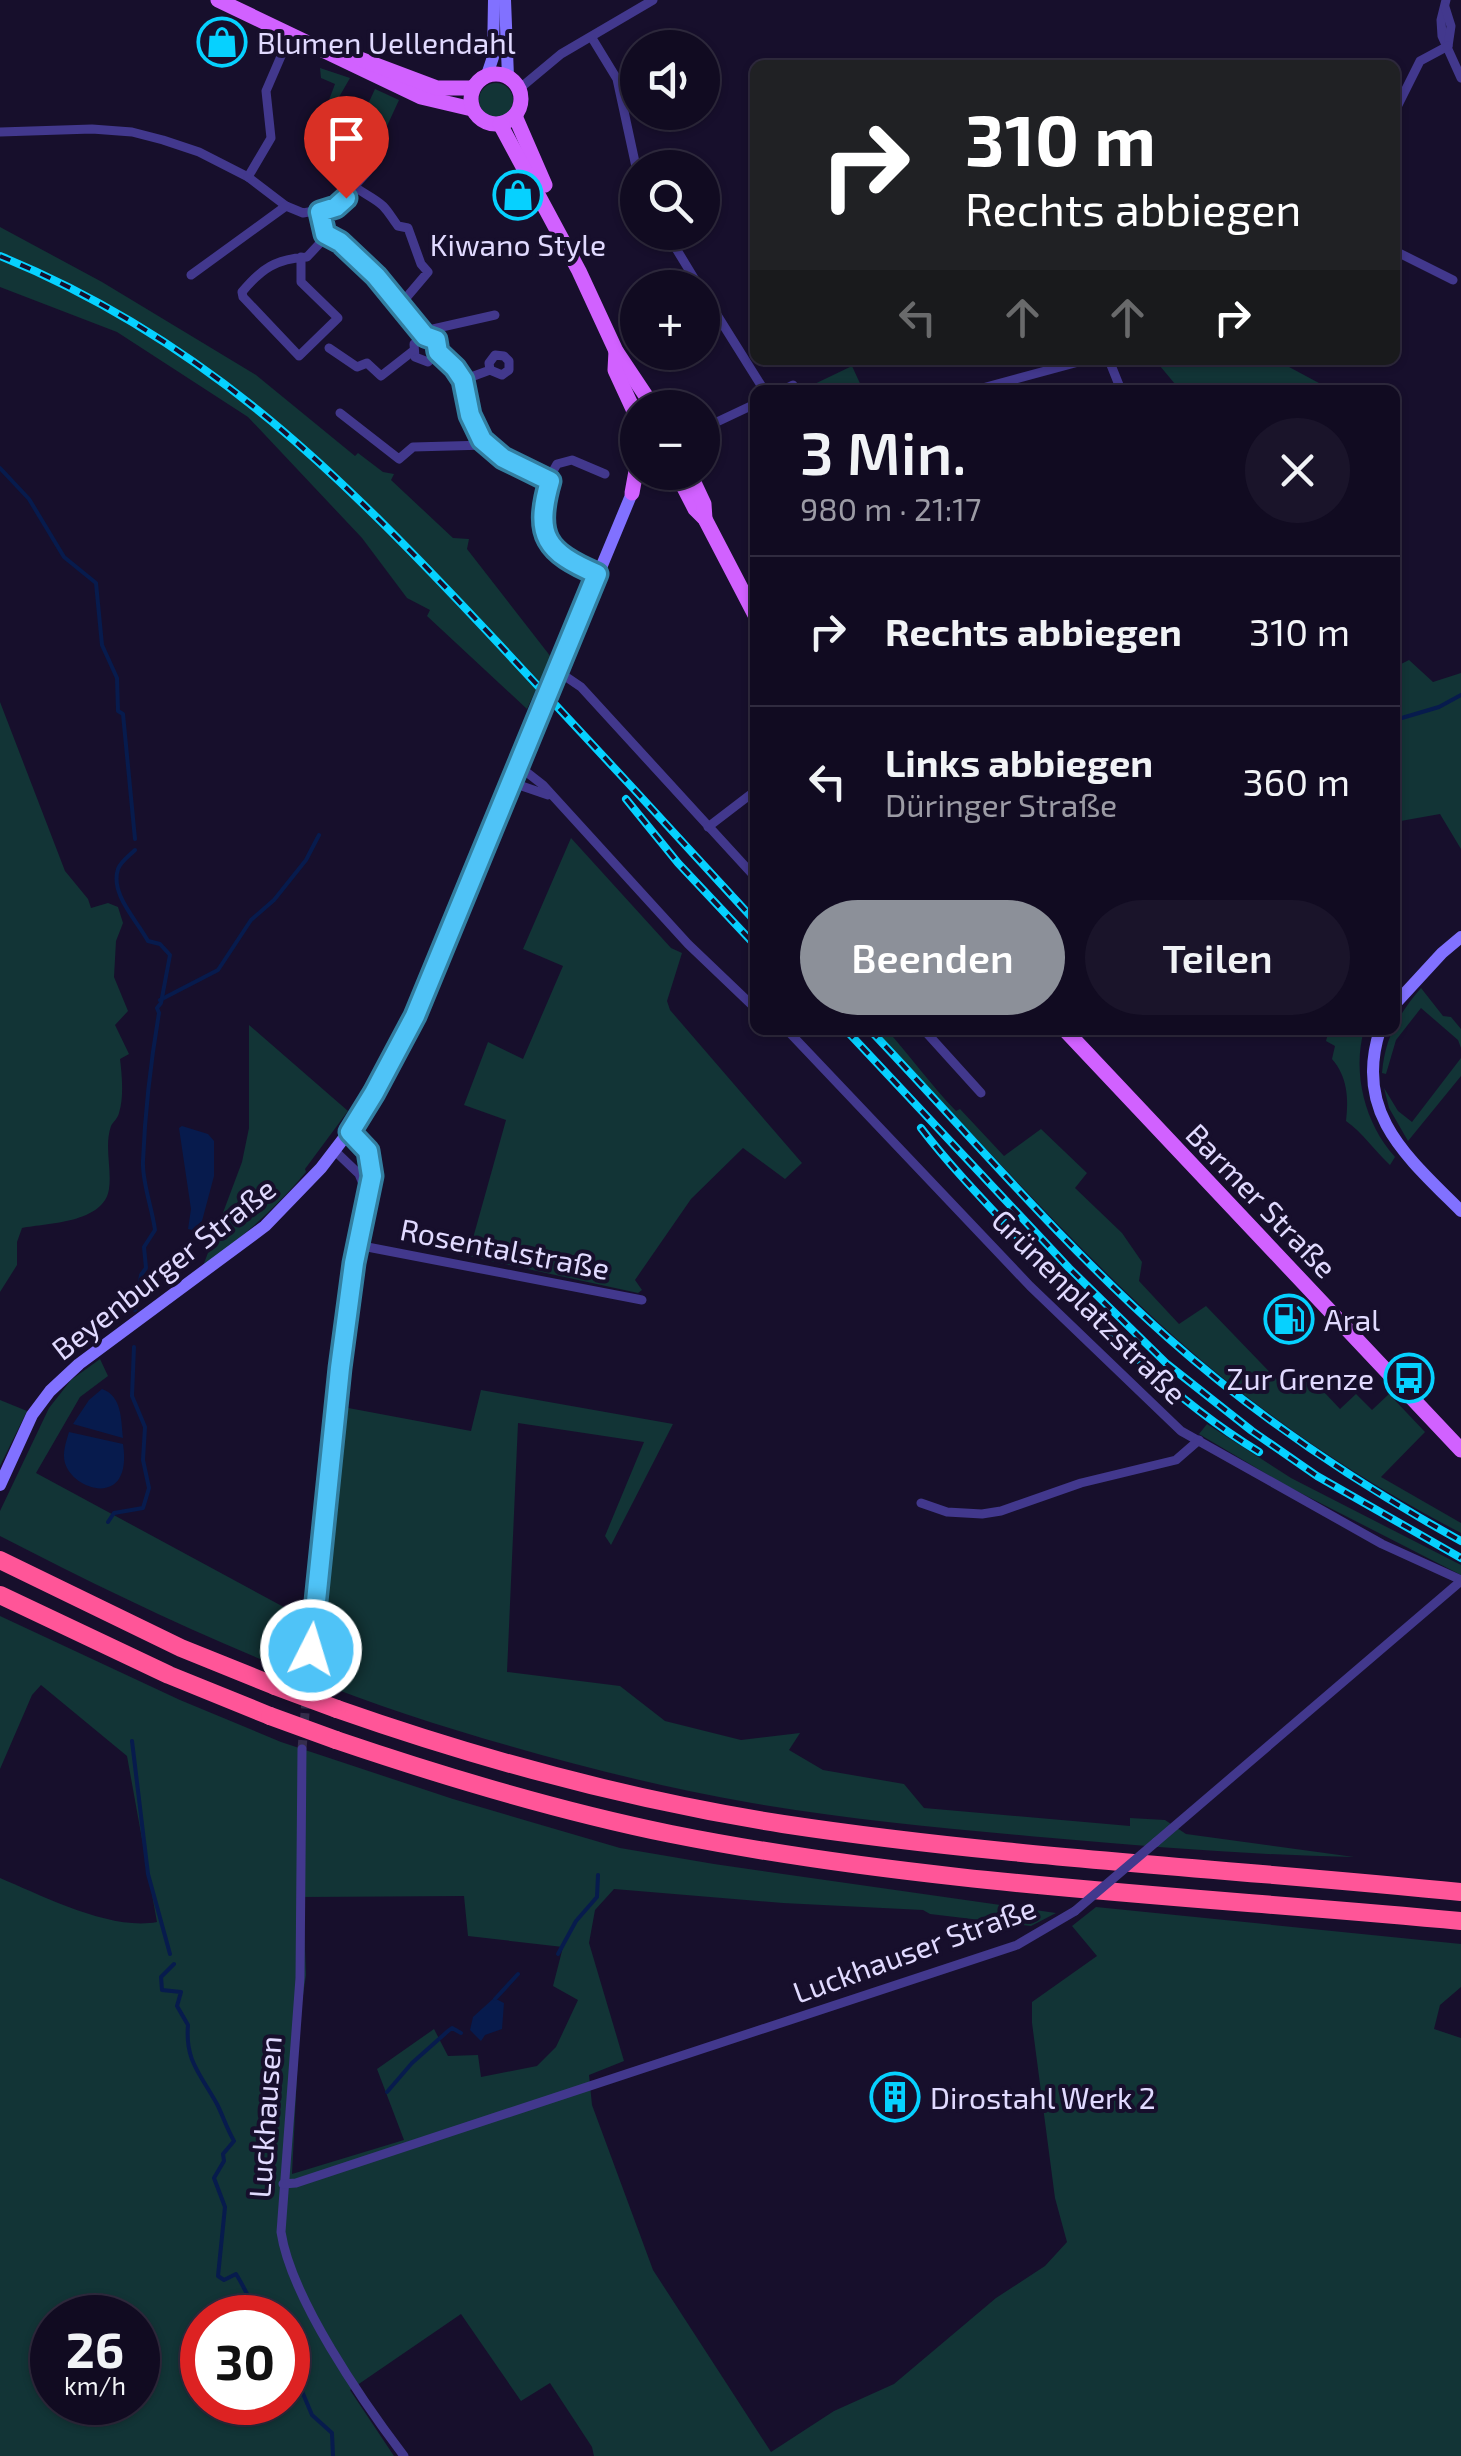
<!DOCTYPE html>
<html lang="de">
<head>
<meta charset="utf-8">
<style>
  :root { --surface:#110b21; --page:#1a142a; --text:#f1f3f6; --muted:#9c9ba5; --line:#302b3f; --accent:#8c9099 }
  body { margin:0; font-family:"Exo 2",sans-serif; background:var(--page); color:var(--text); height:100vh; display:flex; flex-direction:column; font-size:38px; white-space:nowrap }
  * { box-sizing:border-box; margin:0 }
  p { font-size:32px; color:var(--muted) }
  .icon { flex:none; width:55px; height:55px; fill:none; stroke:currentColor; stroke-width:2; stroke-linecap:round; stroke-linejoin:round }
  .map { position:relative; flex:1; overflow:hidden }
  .side { position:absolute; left:750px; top:385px; width:650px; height:650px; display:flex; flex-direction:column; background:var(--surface); border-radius:15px; box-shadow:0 2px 8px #0004,0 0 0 2px var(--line) }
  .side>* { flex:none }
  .banner { position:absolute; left:750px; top:60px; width:650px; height:305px; border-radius:15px; box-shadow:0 2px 8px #0004,0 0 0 2px var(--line); background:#202124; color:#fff; overflow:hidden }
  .controls { position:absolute; left:620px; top:30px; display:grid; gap:20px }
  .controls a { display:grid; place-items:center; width:100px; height:100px; border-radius:50%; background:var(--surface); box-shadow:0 2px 8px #0004,0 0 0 2px var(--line); font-size:50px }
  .speed { position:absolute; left:30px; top:2295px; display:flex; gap:20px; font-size:50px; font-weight:700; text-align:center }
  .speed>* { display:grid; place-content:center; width:130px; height:130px; border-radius:50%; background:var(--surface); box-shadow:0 2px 8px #0004,0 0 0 2px var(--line); line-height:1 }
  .speed small { font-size:25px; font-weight:400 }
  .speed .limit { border:15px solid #d22; background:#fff; color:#111 }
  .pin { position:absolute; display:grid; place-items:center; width:85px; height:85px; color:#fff; margin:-102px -42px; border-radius:50% 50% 50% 0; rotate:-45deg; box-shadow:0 0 10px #0007 }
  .pin .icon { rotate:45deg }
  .me { position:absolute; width:110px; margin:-55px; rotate:5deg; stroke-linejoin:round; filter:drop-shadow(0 0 8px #0008) }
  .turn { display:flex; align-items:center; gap:35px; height:210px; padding:0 50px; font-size:45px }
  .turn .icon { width:130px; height:130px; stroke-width:2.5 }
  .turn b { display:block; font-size:70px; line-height:85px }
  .lanes { display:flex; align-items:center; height:95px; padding:0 50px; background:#0003; justify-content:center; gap:50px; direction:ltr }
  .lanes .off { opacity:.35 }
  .round { display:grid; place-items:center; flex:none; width:105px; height:105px; border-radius:52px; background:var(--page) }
  .summary { display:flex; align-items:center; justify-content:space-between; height:170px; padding:0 50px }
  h1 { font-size:60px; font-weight:600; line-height:75px }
  .button { display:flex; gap:20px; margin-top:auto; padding:20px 50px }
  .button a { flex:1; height:115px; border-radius:60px; background:var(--accent); color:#fff; font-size:40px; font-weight:600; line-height:115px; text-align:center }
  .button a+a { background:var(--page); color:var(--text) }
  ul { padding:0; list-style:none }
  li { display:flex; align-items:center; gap:30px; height:150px; padding:0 50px; border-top:2px solid var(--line) }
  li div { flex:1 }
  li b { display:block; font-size:38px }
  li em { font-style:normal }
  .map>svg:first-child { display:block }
  .green { fill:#123436; fill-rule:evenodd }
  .water { fill:#071b4d }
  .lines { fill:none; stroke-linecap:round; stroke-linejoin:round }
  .stream { stroke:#071b4d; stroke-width:4 }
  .street-tunnel { stroke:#352d4c; stroke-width:9; stroke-dasharray:9 4.5; stroke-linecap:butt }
  .street { stroke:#42388d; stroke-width:9 }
  .secondary { stroke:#8171ff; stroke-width:12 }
  .primary { stroke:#d161ff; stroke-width:15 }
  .highway { stroke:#ff5598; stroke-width:18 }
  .rail-casing { stroke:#06d1ff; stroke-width:8 }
  .rail { stroke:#170f2c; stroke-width:4; stroke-dasharray:11; stroke-linecap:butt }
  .street-bridge { stroke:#42388d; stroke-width:9 }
  .highway-bridge { stroke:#ff5598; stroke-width:18 }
  .route-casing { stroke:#337fa1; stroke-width:25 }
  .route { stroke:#4fc3f7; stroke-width:18 }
  .labels { text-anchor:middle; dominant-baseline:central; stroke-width:8; stroke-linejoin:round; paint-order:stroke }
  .poi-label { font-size:30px; fill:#e1daff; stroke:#170f2c; text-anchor:start }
  .street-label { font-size:30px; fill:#e1daff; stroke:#170f2c }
</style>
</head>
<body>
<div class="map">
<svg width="1461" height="2456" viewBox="0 0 1461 2456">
  <rect width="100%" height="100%" fill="#170f2c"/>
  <!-- green -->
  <g class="green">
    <path d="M320 68 350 78 320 130 308 124 315 108 310 121 314 123 320 106 326 108 335 84 321 78Z"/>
    <circle cx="496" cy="100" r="17"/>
    <path d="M375 89 399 100 381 139 357 128Z"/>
    <path d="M0 227 102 282 256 375 355 456 358 453 383 472 394 474 391 480 453 538 469 539 467 549 551 657 527 709 427 616 430 610 407 598 362 538 248 417 117 332 0 287Z"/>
    <path d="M1155 360H1276L1332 390H1180Z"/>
    <path d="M852 366 863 390H802Z"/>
    <path d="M1409 660 1433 682 1461 673V849L1440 814 1395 822V667Z"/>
    <path d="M0 702 65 871 88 899 91 908 108 903 118 907 123 923 116 941 114 977 128 1011 115 1025 129 1054 120 1059C122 1075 124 1098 119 1113 118 1118 113 1122 111 1126 104 1146 112 1169 109 1189 104 1223 48 1223 22 1228L17 1242V1265L0 1292Z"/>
    <path d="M571 838 671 948 682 953 667 1001 670 1010 802 1163 785 1179 743 1148 691 1199 635 1280 642 1290 638 1293 468 1256 506 1120 464 1105 488 1042 523 1059 563 966 523 949Z"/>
    <path d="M1421 988 1443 1016 1451 1017 1461 1029V1048L1458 1040 1421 1008 1396 1040 1386 1074 1382 1073C1385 1038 1398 1015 1421 988Z"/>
    <path d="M249 1025 348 1111 305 1169 306 1172C275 1209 242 1238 203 1266L242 1162 249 1128Z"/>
    <path d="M878 1030H887C911 1057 931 1085 956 1111L960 1109 1004 1156 1041 1129 1087 1173 1075 1188 1122 1233 1142 1262 1139 1281 1179 1324 1206 1306 1289 1392 1308 1375 1340 1409 1356 1394 1372 1410 1389 1394 1425 1432 1381 1477 1461 1523V1533C1347 1474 1238 1398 1145 1310 1056 1227 975 1136 891 1048L876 1032Z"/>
    <path d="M1329 1030H1364C1352 1073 1365 1124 1395 1157L1390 1165C1374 1150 1363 1133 1346 1121 1349 1098 1347 1076 1332 1059L1335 1046 1326 1041Z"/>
    <path d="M1461 1058V1076L1408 1141 1389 1108 1384 1088 1398 1111 1412 1122Z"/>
    <path d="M100 1359 108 1376 80 1397 36 1473 306 1619 318 1622 343 1407 471 1431 481 1390 673 1424 611 1545 605 1536 644 1442 518 1423 507 1672 620 1686 665 1721 741 1740 800 1733 789 1750 823 1770 904 1784 924 1808 1130 1826V1818L1165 1820 1186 1834 1354 1857C1253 1855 1153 1847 1052 1838 952 1829 851 1820 752 1803 654 1786 554 1760 459 1731 300 1683 147 1612 0 1536V1511L49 1408 71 1380Z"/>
    <path d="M0 1400 27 1411 0 1466Z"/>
    <path d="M1207 1424 1291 1478 1461 1565V1575L1285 1485 1199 1434Z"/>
    <path d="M0 1616 180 1700 281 1742 453 1799 620 1848 714 1864 1056 1913 1031 1926 930 1914 923 1910 783 1903 614 1889 595 1910 589 1943 624 2061 589 2075 592 2105 653 2270 771 2452 834 2411 894 2384 996 2298 1045 2266 1067 2242 1055 2198 1032 2023V2002L1097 1956 1072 1926 1096 1907 1461 1944V1987L1440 2005 1434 2029 1461 2038V2456H594L592 2447 550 2383 521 2401 461 2314 350 2390 394 2456H0V1878C43 1896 111 1931 157 1922L127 1756 41 1685 32 1695 0 1769ZM464 1896 468 1936 563 1947 553 1986 578 2000 556 2047 537 2066 481 2077 478 2055 448 2056 434 2029 377 2069 404 2140 292 2174 300 2016 306 1975 303 1897ZM52 2318H138V2402H52ZM202 2318H288V2402H202Z"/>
  </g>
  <!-- water -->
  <g class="water">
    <path d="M182 1126 208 1134 214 1141V1176L202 1221 192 1230 188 1229 191 1209 179 1128Z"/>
    <path d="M102 1389C122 1396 121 1419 123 1438L73 1424 89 1400Z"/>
    <path d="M69 1432 123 1444C133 1509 73 1491 65 1463 62 1453 66 1442 69 1432Z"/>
    <path d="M494 1998 504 2003 502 2029 485 2035 481 2041 470 2030 473 2017Z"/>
  </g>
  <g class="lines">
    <!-- stream -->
    <g class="stream">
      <path d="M0 468 29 499 64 557 96 583 102 645 117 678 118 711 123 714 135 839"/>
      <path d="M1395 720 1439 707 1461 695"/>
      <path d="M160 1000 218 970 251 920 274 900 306 860 319 835"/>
      <path d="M135 1310 141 1275 146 1268 144 1247 155 1230C152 1207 142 1183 143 1161 145 1112 151 1060 159 1013L157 1008 161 1003 170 955 160 944 148 941C136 919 110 894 118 869 121 861 129 856 135 850"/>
      <path d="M108 1522 114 1513 143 1508 149 1488 143 1460 145 1427 132 1396 134 1347"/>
      <path d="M132 1741 148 1874 170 1954"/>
      <path d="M558 1954 576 1921 597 1897 598 1875"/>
      <path d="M174 1964 161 1977 162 1990 181 1992 177 2006 188 2025C185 2060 199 2072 217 2104 223 2116 227 2129 234 2141L223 2154 224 2161 214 2178 225 2207 218 2276 224 2280 236 2274C245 2288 251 2303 259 2318"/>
      <path d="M495 1999 518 1974"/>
      <path d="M387 2092 412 2063 448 2031 452 2028 461 2033"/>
      <path d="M288 2358 312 2415 332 2433 333 2456"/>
    </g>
    <!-- street-tunnel -->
    <path class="street-tunnel" d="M302 1749 308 1678"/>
    <!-- street -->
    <g class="street">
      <path d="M1446 0 1441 20 1442 36 1461 78"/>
      <path d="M1445 7 1451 26 1448 46"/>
      <path d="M592 38 617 79 638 176"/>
      <path d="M519 89 561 54 653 0"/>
      <path d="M1395 111 1420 61 1448 46"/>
      <path d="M0 132 92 129 132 132 163 140 199 152 248 177 286 206 303 213 336 207 368 171C367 156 354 150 343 161 336 185 369 192 383 206 389 212 393 220 398 226L408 228 421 264 428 272 400 305"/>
      <path d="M359 156 371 134"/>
      <path d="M248 177 271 138 266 91 291 33"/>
      <path d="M319 212 325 234C354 249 410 307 425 336L435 340 439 352 463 380 470 415 482 440 503 458 550 481"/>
      <path d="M666 232 700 288"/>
      <path d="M1395 251 1453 280"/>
      <path d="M301 257V282L338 318 299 356 243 297 242 292C262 268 276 259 307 257L321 242 325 234"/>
      <path d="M191 275 286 206"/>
      <path d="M702 291 764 390"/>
      <path d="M425 336 414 344 415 357 428 362 439 352"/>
      <path d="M427 336 433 329 495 315"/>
      <path d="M329 348 357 367 367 363 381 376 413 351"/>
      <path d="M1109 360 1121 390"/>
      <path d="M463 380 490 370 502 375 509 370V361L504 356 495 355 489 363 490 370"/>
      <path d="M783 390 793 385 795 390"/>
      <path d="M975 390 1086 360"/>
      <path d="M340 413 399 459 413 447 487 445"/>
      <path d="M702 429 755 404"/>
      <path d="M597 574C543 551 525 519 557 464L572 460 605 474"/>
      <path d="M559 672 581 687 755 877"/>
      <path d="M520 767 543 785 688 944 755 1008"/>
      <path d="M513 783 548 795"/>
      <path d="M708 827 755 791"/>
      <path d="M787 1030 1030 1286 1181 1431 1382 1544 1461 1580"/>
      <path d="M924 1030 981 1093"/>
      <path d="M335 1151 359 1174 366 1191"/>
      <path d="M357 1245 642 1300"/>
      <path d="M921 1503 947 1512 982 1514 1001 1511 1081 1483 1176 1460 1199 1440"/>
      <path d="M308 1678 343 1347 372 1168 368 1151 349 1132"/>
      <path d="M302 1749 300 1978 281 2232C291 2298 363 2402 404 2456"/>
      <path d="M1156 1842 1461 1581"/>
      <path d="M283 2184 296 2183 1017 1945 1075 1911"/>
    </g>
    <!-- secondary -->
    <g class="secondary">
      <path d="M505 0 508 77"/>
      <path d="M487 75 493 57 494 0"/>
      <path d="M1395 1004 1442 953 1461 937"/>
      <path d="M1380 1030C1353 1113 1407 1157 1461 1211"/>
      <path d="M0 1485 32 1415 50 1391 79 1364 265 1226 321 1168 360 1117 415 1016 632 493"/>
    </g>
    <!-- primary -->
    <g class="primary">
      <path d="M218 0 421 97 472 109"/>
      <path d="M360 59 437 88H473"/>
      <circle cx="496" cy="99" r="25"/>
      <path d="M515 116 545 185"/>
      <path d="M500 124 579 271 616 351 654 408"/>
      <path d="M616 351 615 370 633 409 638 436"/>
      <path d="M676 472 695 509 705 519 755 615"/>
      <path d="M689 472 704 504 705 519"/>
      <path d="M632 493 638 460"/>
      <path d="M1065 1030 1461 1450"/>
    </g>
    <!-- highway -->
    <g class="highway">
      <path d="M0 1560 181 1648 275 1686"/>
      <path d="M0 1595 169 1675 270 1716"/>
      <path d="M337 1709C482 1760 631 1800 783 1824 1008 1858 1235 1869 1461 1892"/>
      <path d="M336 1740C445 1777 558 1811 671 1834 931 1886 1198 1896 1461 1921"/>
    </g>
    <!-- rail casing -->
    <g class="rail-casing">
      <g id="rail">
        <path d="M0 256C211 342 346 481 498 643 584 735 670 828 755 921"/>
        <path d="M626 799 678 863 755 945"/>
        <path d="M846 1030 1069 1268 1167 1364 1252 1431 1317 1476 1461 1558"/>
        <path d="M870 1030C968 1133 1061 1243 1167 1337 1257 1417 1356 1483 1461 1541"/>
        <path d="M921 1128C954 1171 992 1209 1029 1249 1100 1324 1170 1398 1259 1452"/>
      </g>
    </g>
    <!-- rail -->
    <use href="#rail" class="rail"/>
    <!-- street-bridge -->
    <path class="street-bridge" d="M1075 1911 1156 1842"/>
    <!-- highway-bridge -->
    <g class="highway-bridge">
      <path d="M275 1686 337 1709"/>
      <path d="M270 1716 336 1740"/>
    </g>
  </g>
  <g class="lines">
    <!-- route casing -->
    <g class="route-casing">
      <path id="route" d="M311 1650 340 1368 354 1263 372 1176 368 1151 350 1132 374 1093 415 1016 597 574C546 552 534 536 550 481L503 458 482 440 470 415 463 380 455 368 438 352 436 340 425 336 376 276 340 242 325 234 320 212 336 207 346 198"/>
    </g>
    <!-- route -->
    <use href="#route" class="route"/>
  </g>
  <!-- icons -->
  <defs>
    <g id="shop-ring" transform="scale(2.5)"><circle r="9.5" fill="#170f2c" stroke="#06d1ff" stroke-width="1.5"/><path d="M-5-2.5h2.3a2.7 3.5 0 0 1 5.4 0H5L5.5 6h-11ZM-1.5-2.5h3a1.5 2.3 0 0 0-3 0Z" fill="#06d1ff"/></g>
    <g id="fuel-ring" transform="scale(2.5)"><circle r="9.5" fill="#170f2c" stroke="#06d1ff" stroke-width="1.5"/><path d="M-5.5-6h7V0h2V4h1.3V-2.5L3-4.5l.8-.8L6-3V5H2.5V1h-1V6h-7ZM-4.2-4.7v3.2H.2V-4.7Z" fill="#06d1ff"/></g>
    <g id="bus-ring" transform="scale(2.5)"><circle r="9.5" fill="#170f2c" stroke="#06d1ff" stroke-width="1.5"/><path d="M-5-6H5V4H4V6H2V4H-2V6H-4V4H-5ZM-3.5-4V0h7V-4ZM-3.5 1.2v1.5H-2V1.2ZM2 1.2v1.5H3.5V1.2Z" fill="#06d1ff"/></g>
    <g id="building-ring" transform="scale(2.5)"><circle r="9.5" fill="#170f2c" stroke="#06d1ff" stroke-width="1.5"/><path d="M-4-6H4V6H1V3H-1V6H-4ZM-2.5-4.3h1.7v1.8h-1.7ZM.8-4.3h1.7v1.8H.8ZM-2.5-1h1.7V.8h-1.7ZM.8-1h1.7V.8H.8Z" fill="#06d1ff"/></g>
  </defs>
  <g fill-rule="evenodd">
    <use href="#shop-ring" x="222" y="42"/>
    <use href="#shop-ring" x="518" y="195"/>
    <use href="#fuel-ring" x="1289" y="1319"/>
    <use href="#bus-ring" x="1409" y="1378"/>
    <use href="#building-ring" x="895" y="2097"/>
  </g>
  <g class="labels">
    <!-- poi labels -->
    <g class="poi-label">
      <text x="257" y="42">Blumen Uellendahl</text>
      <text x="518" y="244" text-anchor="middle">Kiwano Style</text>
      <text x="1324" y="1319">Aral</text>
      <text x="1374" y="1378" text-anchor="end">Zur Grenze</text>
      <text x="930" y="2097">Dirostahl Werk 2</text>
    </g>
    <!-- street labels -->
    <g class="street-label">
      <text transform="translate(1262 1200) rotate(46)">Barmer Straße</text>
      <text transform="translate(505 1248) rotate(11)">Rosentalstraße</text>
      <text transform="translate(163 1268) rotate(-38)">Beyenburger Straße</text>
      <text transform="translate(1090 1306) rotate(45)">Grünenplatzstraße</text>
      <text transform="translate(914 1949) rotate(-20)">Luckhauser Straße</text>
      <text transform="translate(264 2117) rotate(-86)">Luckhausen</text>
    </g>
  </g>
</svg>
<div class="controls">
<a><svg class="icon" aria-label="sound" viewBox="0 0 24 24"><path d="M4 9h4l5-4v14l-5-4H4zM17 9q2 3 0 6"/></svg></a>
<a><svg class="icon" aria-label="search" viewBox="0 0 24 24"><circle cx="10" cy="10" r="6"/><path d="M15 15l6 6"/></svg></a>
<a>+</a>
<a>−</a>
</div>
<div class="speed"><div>26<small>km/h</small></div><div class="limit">30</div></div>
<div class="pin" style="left:346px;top:198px;background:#d93025"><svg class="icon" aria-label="arrive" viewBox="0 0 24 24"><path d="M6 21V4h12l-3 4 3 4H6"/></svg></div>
<svg class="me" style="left:311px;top:1650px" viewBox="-20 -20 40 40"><circle r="17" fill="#4fc3f7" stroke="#fff" stroke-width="3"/><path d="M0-11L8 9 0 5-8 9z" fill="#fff"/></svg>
<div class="banner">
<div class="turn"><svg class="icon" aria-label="right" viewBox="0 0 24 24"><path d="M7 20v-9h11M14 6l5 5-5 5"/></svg><div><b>310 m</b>Rechts abbiegen</div></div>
<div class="lanes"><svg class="icon off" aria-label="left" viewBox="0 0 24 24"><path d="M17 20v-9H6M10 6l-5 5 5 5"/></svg><svg class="icon off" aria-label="ahead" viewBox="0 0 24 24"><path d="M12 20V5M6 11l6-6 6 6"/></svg><svg class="icon off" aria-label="ahead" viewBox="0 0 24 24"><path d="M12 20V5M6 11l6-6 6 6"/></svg><svg class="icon" aria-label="right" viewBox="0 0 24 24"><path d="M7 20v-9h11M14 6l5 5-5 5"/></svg></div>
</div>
<section class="side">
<div class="summary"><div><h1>3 Min.</h1><p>980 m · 21:17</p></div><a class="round"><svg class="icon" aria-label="close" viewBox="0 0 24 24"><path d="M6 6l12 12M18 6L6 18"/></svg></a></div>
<ul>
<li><svg class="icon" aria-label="right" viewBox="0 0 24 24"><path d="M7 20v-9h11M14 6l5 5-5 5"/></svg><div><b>Rechts abbiegen</b></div><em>310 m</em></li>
<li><svg class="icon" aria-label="left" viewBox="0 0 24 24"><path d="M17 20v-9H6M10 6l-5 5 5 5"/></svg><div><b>Links abbiegen</b><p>Düringer Straße</p></div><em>360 m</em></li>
</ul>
<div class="button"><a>Beenden</a><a>Teilen</a></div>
</section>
</div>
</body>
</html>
